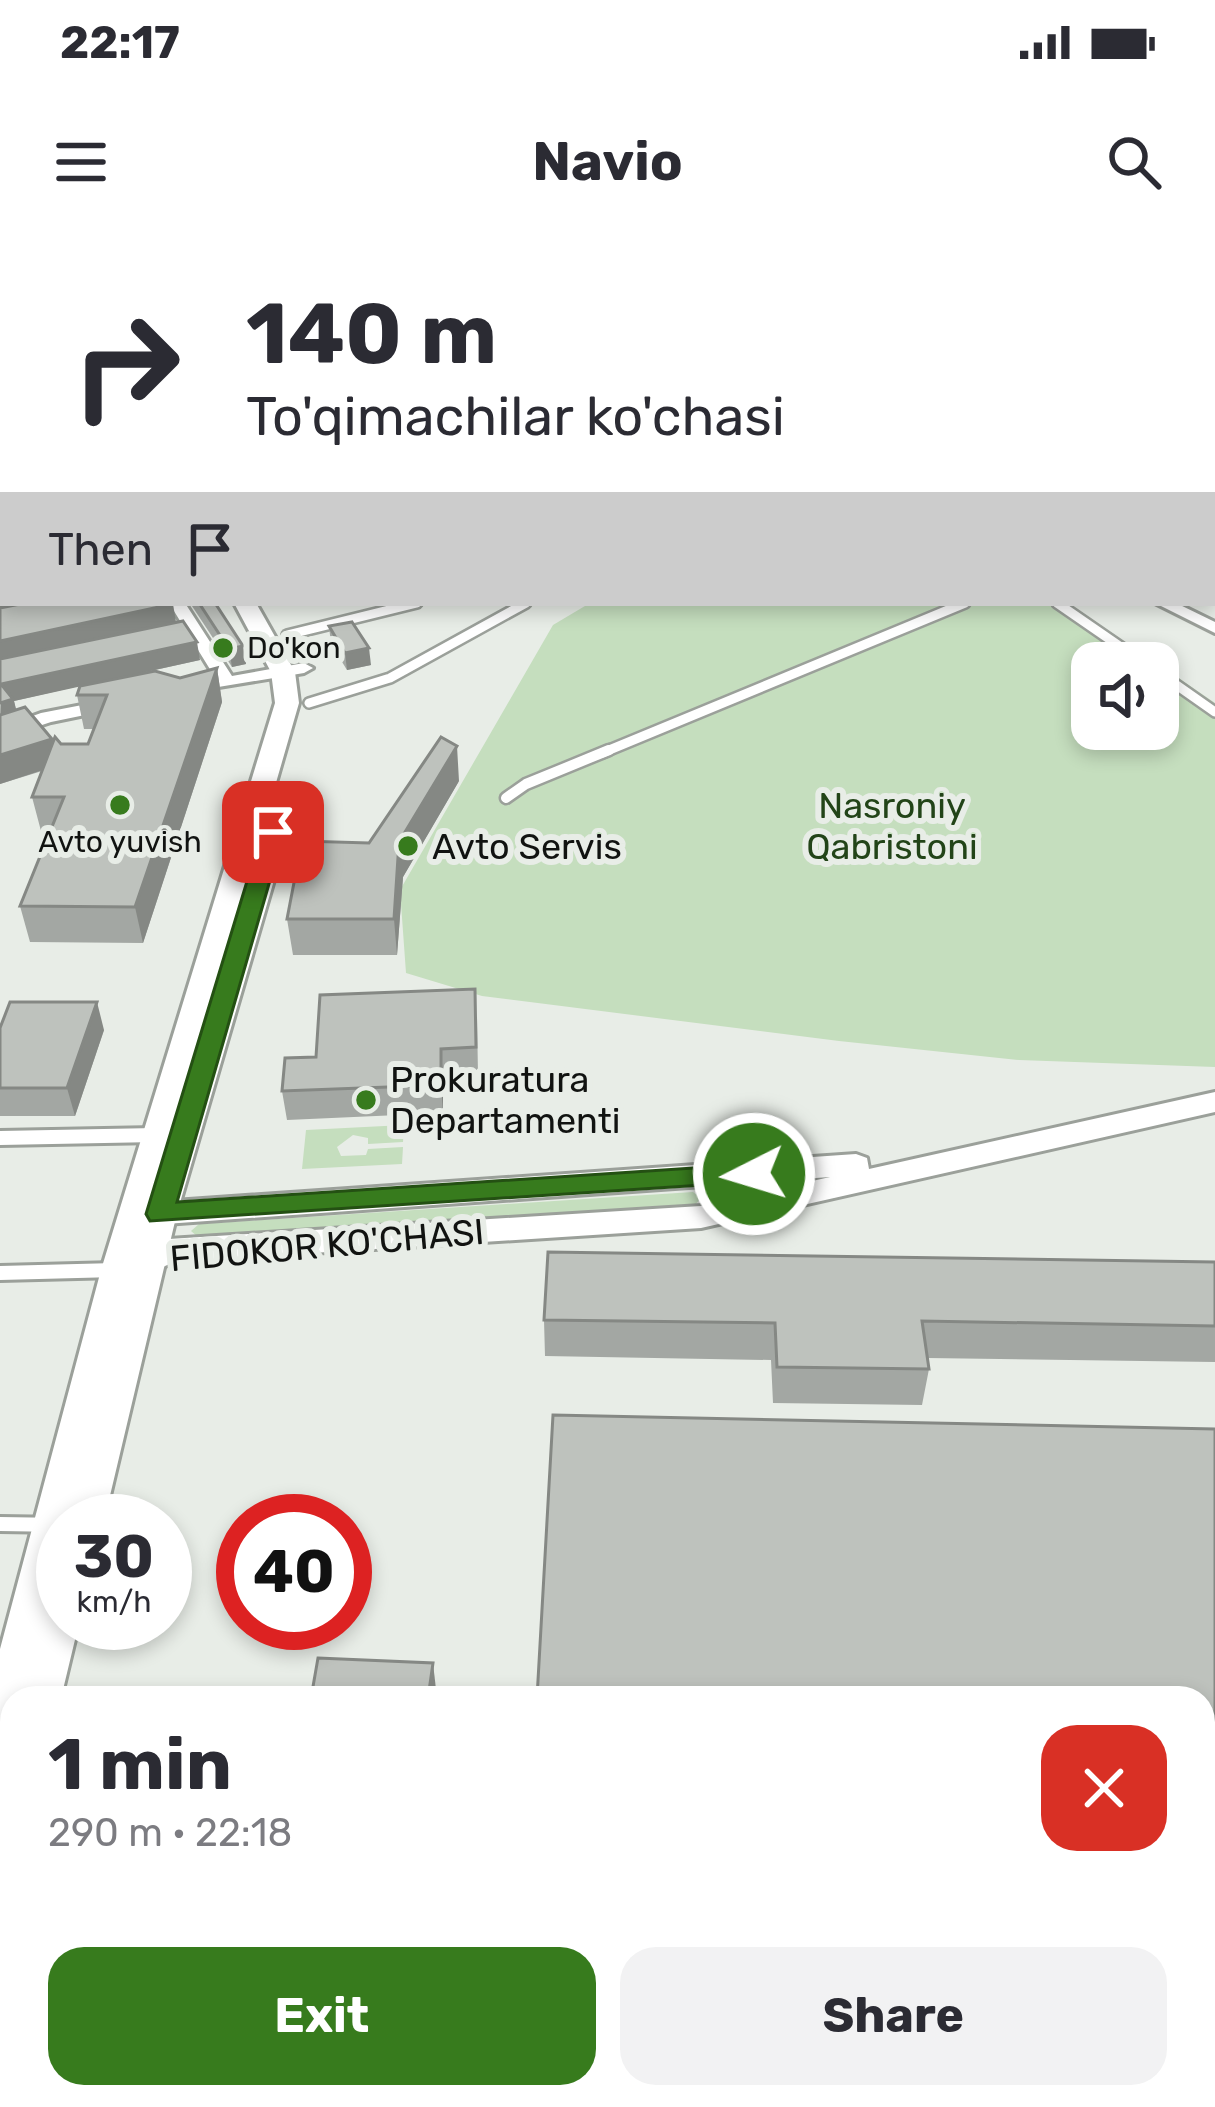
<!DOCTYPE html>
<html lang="en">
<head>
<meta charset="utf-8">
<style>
  :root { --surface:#fff; --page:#f2f2f3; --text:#2b2b33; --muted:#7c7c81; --accent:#377b1d }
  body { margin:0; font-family:Rubik,sans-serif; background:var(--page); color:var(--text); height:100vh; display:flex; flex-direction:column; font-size:45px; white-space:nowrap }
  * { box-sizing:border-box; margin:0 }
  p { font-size:39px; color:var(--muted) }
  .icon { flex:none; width:66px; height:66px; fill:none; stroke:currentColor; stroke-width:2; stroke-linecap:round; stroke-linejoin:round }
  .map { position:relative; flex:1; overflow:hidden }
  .drawer { position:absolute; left:0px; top:1446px; width:1215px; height:423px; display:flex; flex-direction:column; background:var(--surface); border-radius:36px 36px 0 0; box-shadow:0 6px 18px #0003 }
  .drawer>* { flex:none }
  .guide { position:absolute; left:0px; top:0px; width:1215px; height:366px; box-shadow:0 6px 18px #0003; background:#fff; color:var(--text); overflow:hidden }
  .buttons { position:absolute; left:1071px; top:402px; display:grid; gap:24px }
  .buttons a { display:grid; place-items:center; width:108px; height:108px; border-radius:24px; background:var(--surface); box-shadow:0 6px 18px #0003; font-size:60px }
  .speed { position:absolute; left:36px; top:1254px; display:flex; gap:24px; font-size:60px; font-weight:700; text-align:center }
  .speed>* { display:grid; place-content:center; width:156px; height:156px; border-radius:50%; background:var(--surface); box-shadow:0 6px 18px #0003; line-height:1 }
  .speed small { font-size:30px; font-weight:400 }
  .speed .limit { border:18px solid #d22; background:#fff; color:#111 }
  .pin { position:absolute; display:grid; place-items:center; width:102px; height:102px; color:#fff; margin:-51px; border-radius:24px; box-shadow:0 6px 18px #0006 }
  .me { position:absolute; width:132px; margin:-66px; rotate:265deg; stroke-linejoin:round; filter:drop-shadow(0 0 9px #0008) }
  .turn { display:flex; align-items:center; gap:42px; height:252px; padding:0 48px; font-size:54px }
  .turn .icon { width:156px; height:156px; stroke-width:2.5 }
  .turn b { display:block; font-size:84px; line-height:102px }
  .then { display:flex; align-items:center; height:114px; padding:0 48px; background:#0003; gap:24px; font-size:45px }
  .round { display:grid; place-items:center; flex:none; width:126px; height:126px; border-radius:36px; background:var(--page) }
  .head { display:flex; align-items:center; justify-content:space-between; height:204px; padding:0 48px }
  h1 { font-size:72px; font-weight:700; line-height:90px }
  .button { display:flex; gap:24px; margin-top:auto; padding:24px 48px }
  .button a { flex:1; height:138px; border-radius:36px; background:var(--accent); color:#fff; font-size:48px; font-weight:700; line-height:138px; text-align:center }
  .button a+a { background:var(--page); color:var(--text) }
  .status { display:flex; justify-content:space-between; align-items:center; height:84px; padding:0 60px; background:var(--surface); direction:ltr }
  .status svg { height:33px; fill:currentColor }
  header { display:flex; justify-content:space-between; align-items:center; height:156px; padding:0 48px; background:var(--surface); font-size:54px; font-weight:700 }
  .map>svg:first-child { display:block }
  .green { fill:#c5debe }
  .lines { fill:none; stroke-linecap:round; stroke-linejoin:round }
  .canal { fill:#a3bb9c; fill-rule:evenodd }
  .service-far3-casing { stroke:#9ba09a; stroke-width:9 }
  .service-far2-casing { stroke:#9ba09a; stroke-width:14 }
  .service-far1-casing { stroke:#9ba09a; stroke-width:15 }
  .service-casing { stroke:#9ba09a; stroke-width:20 }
  .minor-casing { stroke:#9ba09a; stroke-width:6 }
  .tertiary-casing { stroke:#9ba09a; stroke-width:6 }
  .secondary-casing { stroke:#9ba09a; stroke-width:6 }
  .service-far3 { stroke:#fff; stroke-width:6 }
  .service-far2 { stroke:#fff; stroke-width:9 }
  .service-far1 { stroke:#fff; stroke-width:10 }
  .service { stroke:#fff; stroke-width:14 }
  .minor { fill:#fff; fill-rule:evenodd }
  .tertiary { fill:#fff; fill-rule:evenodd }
  .secondary { fill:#fff; fill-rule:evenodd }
  .wall { fill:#a3a7a3; fill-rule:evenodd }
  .shaded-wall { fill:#858884 }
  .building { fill:#bec2bd; stroke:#858884; stroke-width:3 }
  .route { fill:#377b1d; stroke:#245013; stroke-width:3 }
  .poi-dot { fill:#377b1d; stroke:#e8ede7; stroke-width:4.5 }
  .labels { text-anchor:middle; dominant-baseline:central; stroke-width:12; stroke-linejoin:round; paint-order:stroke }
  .far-poi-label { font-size:30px; fill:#111311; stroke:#e8ede7; text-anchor:start }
  .park-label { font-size:36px; fill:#224418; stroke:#e8ede7 }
  .poi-label { font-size:36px; fill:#111311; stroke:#e8ede7; text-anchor:start }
  .street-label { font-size:36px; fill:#111311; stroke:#e8ede7 }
</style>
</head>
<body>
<div class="status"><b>22:17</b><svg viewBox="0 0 49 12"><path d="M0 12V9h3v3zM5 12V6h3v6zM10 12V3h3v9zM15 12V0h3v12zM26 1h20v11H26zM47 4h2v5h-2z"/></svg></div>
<header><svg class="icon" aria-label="menu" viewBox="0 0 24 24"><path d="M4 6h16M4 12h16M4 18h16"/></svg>Navio<svg class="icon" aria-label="search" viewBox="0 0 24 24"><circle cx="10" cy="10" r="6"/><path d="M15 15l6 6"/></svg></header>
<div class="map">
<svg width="1215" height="1867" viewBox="0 0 1215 1867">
  <rect width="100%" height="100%" fill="#e8ede7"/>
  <!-- green -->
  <g class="green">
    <path d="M590 363H1068L1156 423H1092V489H1158V424L1215 463V827L1019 820 839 801 482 756 406 733 400 650 553 385Z"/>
    <path d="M404 885 403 902 368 904V898L353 895 337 907 341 916 366 915 368 909 403 907 402 924 302 929 306 890Z"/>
    <path d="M693 952 701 958 695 965 198 997 191 991 199 984Z"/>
  </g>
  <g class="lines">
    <!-- canal -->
    <rect class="canal" x="0" y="89" width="3" height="10"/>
    <!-- service-far3 casing -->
    <g class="service-far3-casing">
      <g id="service-far3">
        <path d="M508 3 526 0"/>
        <path d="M1045 3 1063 0"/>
        <path d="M1116 3 1131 0"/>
      </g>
    </g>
    <!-- service-far2 casing -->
    <g class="service-far2-casing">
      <g id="service-far2">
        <path d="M1057 363 1144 423"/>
        <path d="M287 395 417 363"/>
        <path d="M1158 432 1215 472"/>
        <path d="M309 463 390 438 526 363"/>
        <path d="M602 513 965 363"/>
      </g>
    </g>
    <!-- service-far1 casing -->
    <g class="service-far1-casing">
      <path id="service-far1" d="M506 558 526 544 609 510"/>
    </g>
    <!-- service casing -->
    <g class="service-casing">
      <g id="service">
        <path d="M0 898 156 895"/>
        <path d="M0 1033 116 1030"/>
        <path d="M0 1284 63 1285"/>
      </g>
    </g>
    <!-- minor casing -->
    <g class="minor-casing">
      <g id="minor">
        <path d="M691 0H705L707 3H693Z"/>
        <rect x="0" y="81" width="3" height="8"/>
        <path d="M1212 154 1215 155V163L1212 162Z"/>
        <path d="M169 363H185L232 436 304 423 313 428 304 433 182 453V445L216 439Z"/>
        <path d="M1155 363H1176L1215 382V393Z"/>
        <path d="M113 459 122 464 119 468 51 482 0 499V488L41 473Z"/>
      </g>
    </g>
    <!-- tertiary casing -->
    <g class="tertiary-casing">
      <g id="tertiary">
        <path d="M474 0H490L492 3H476Z"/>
        <path d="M1215 852V872L701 988 174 1022 136 1039 125 1035 120 1027 125 1019 169 999 701 966 830 937 165 984 140 994 129 991 125 983 129 975 160 962 856 914 867 918 869 929Z"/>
      </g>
    </g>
    <!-- secondary casing -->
    <g class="secondary-casing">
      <g id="secondary">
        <path d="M234 363H256L295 432 299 463 254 619 265 615 279 623 177 973 104 1281H63V1322L56 1351 63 1348V1383H79L61 1458H12V1505L0 1510V1409L101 1030 275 463 271 432Z"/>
        <path d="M12 1545V1628L0 1633V1550Z"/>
      </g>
    </g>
    <!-- service-far3 -->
    <use href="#service-far3" class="service-far3"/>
    <!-- service-far2 -->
    <use href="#service-far2" class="service-far2"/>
    <!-- service-far1 -->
    <use href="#service-far1" class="service-far1"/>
    <!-- service -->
    <use href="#service" class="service"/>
    <!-- minor -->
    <use href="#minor" class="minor"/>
    <!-- tertiary -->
    <use href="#tertiary" class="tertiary"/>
    <!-- secondary -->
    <use href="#secondary" class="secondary"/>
  </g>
  <!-- wall -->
  <g class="wall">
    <path d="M44 0H287L299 3H54Z"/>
    <path d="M409 0H472L471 3H419Z"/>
    <path d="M728 0H1047L1052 3H976L972 0 950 3H728Z"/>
    <path d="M3 363 176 382 200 420 105 441 180 438 217 428 222 462 143 703 30 702 20 666 50 591H41L32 557 42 531 0 544ZM79 446 77 455 84 489H94L88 504 53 503 52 499 16 470 14 461Z"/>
    <path d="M190 363H215L243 406 246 424 232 427Z"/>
    <path d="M329 386 371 425 347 430 331 404Z"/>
    <path d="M459 541 403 637 397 715H293L287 679 369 603Z"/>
    <path d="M477 777 478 835 443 837V873L287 880 282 851 316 817Z"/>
    <path d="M0 788 104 790 75 876H0Z"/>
    <path d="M1215 1022V1122L927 1118 929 1129 922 1165 773 1163 771 1120 545 1116 544 1080Z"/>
  </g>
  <!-- shaded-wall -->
  <g class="shaded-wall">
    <path d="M434 0H472L471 3H434Z"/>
    <path d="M884 0H972L950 3H884Z"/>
    <path d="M3 350V363H29L0 370V351Z"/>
    <path d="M173 364 176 382 0 420V401Z"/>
    <path d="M197 402 200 420 14 461 18 477 0 484 1 444Z"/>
    <path d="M243 406 246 424 232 427 229 409Z"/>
    <path d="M369 408 371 425 347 430 345 413Z"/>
    <path d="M217 428 222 462 143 703 135 667Z"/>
    <path d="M52 499 58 525 0 544V515Z"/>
    <path d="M457 506 459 541 403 637 397 715 394 679 399 602Z"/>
    <path d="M97 762 104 790 75 876 67 848Z"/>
    <path d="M441 809 443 837V873L441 845Z"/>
    <path d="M433 1423 437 1458H428Z"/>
  </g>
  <!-- building -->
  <g class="building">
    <path d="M83 0H287L299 3H93Z"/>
    <path d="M736 0H894L897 3H738Z"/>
    <path d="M1008 0H1047L1052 3H1012Z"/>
    <path d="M3 115V350L0 351V116Z"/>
    <path d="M1215 220V242L1213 241 1212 244V221Z"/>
    <path d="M25 363H172L173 364 0 401V368Z"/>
    <path d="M199 363H215L243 406 229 409Z"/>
    <path d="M183 381 197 402 1 444 13 459 0 463V419Z"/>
    <path d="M352 382 369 408 345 413 329 386Z"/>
    <path d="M217 428 135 667 20 666 64 557H32L55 497 61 504H88L107 455H77L80 446 155 431 180 438Z"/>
    <path d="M25 467 52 499 0 515V475Z"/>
    <path d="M441 497 457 506 399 602 394 679H287L302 601 369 603Z"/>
    <path d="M475 749 476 807 441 809V845L282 851 285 818 316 817 320 755Z"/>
    <path d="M10 762H97L67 848H0V788Z"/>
    <path d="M548 1012 1215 1022V1086L922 1081 929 1129 777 1127 775 1083 544 1080Z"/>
    <path d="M553 1175 1215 1189V1867H514V1857H1203V1458H537Z"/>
    <path d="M318 1418 433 1423 428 1458H311Z"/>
  </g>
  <!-- route -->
  <path class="route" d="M273 586 284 592 177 962 754 924 768 934 764 941 150 981 146 974 262 592Z"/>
  <!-- markers -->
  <g class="poi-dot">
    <circle cx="223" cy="408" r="12"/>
    <circle cx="120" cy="565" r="12"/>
    <circle cx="408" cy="606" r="12"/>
    <circle cx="366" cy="860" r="12"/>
  </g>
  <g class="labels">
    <!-- far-poi labels -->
    <g class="far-poi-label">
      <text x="247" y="408">Do'kon</text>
      <text x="120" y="602" text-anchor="middle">Avto yuvish</text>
    </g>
    <!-- park labels -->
    <g class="park-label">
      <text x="892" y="565">Nasroniy<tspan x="892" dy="41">Qabristoni</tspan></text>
    </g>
    <!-- poi labels -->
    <g class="poi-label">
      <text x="432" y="606">Avto Servis</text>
      <text x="390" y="839">Prokuratura<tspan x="390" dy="41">Departamenti</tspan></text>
    </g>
    <!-- street labels -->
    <g class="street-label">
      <text transform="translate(327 1005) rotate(-5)">FIDOKOR KO'CHASI</text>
    </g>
  </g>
</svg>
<div class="buttons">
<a><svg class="icon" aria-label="sound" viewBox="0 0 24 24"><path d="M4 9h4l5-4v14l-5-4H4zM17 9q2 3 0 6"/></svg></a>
</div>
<div class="speed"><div>30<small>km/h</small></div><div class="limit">40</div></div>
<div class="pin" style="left:273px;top:592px;background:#d93025"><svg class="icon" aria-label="arrive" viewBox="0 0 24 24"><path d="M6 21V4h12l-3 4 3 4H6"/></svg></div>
<svg class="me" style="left:754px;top:934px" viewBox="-20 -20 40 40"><circle r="17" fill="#377b1d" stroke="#fff" stroke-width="3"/><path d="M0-11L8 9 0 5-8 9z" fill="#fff"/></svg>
<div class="guide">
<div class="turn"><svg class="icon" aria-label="right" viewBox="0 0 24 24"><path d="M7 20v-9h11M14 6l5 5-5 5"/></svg><div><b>140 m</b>To'qimachilar ko'chasi</div></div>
<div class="then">Then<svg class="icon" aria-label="arrive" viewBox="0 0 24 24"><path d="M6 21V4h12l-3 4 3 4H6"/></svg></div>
</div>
<section class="drawer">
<div class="head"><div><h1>1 min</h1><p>290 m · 22:18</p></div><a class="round" style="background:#d93025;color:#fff"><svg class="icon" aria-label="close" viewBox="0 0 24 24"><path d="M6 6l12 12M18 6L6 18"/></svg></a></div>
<div class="button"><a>Exit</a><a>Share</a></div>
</section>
</div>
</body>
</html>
